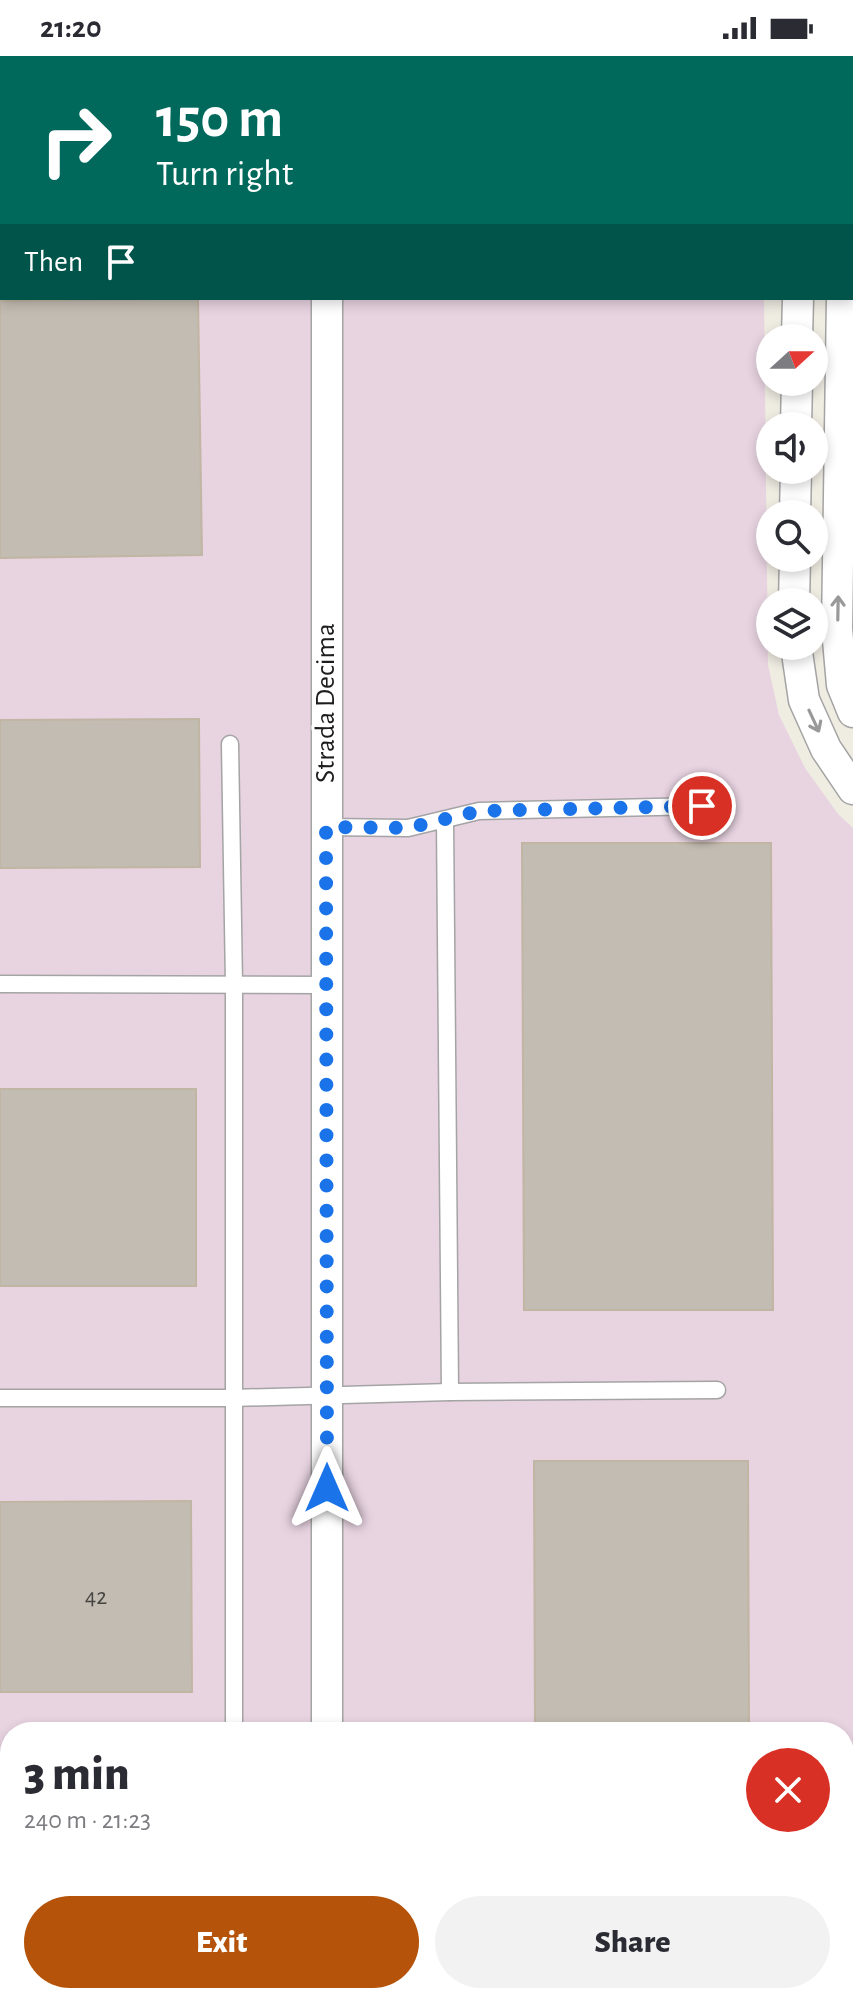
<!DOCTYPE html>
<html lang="en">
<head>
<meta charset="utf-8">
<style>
  :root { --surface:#fff; --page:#f2f2f3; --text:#2b2b33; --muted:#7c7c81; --accent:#b45309 }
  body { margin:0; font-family:"Alegreya Sans",sans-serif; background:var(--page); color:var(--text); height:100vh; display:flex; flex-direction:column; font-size:30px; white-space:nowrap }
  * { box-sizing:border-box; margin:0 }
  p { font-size:26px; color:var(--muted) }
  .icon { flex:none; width:44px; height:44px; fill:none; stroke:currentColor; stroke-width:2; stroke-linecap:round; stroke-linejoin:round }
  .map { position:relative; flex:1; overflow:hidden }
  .details { position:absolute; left:0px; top:1666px; width:854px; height:282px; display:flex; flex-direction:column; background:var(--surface); border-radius:32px 32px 0 0; box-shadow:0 4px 12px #0003 }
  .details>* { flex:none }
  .top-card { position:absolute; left:0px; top:0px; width:854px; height:244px; box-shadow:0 4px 12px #0003; background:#00695c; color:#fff; overflow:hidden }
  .needle { width:52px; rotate:69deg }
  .controls { position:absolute; left:756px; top:268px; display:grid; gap:16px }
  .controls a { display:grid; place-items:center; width:72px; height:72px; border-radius:50%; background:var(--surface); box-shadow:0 4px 12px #0003; font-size:40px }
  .pin { position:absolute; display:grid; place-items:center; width:68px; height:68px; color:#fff; margin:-34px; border:4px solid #fff; border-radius:50%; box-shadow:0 2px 8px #0007 }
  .me { position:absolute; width:88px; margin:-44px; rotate:0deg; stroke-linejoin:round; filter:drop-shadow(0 0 6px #0008) }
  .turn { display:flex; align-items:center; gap:28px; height:168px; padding:0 24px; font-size:36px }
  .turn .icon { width:104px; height:104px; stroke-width:2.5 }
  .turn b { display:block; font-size:56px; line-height:68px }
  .then { display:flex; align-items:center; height:76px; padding:0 24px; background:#0003; gap:16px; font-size:30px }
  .round { display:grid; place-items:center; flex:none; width:84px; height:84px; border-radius:42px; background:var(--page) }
  .overview { display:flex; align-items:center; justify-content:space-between; height:136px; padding:0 24px }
  h1 { font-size:48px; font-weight:800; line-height:60px }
  .action { display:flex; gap:16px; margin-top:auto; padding:16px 24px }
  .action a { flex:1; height:92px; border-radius:48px; background:var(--accent); color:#fff; font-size:32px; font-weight:800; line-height:92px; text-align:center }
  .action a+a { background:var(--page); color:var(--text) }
  .status { display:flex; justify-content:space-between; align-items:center; height:56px; padding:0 40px; background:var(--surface); direction:ltr }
  .status svg { height:22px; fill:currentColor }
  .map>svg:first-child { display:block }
  .industrial { fill:#e8d3e1; fill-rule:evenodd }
  .building { fill:#c3bcb2; stroke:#c1b5a3; stroke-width:2 }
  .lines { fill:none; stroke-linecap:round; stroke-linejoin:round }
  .lane-casing { stroke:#a4a4a4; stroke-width:19 }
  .street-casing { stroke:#a4a4a4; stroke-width:33 }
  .lane { stroke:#fff; stroke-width:16 }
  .street { stroke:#fff; stroke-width:30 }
  .oneway { stroke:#999 }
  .route { stroke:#1a73e8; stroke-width:14; stroke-dasharray:0 25.2 }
  .labels { text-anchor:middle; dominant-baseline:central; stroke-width:6; stroke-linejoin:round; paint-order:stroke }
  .number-label { font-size:24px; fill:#464542 }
  .street-label { font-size:28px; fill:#1d1d1d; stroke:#fff }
</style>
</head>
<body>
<div class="status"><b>21:20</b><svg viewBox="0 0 49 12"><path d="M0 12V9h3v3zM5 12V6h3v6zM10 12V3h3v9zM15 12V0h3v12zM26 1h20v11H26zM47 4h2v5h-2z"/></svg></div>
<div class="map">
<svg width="853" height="1947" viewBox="0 0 853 1947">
  <rect width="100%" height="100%" fill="#efece2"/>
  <!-- industrial -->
  <path class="industrial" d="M0 0H770L2 2V242H764L768 609 779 659 805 712 838 758 853 772V1947H0ZM10 1676H844V1938H10Z"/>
  <!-- building -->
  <g class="building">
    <path d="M198 243 202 499 0 502V245Z"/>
    <path d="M199 663 200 811 0 812V664Z"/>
    <path d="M522 787H771L773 1254H524Z"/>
    <rect x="0" y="1033" width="196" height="197"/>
    <path d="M534 1405H748L749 1676H535Z"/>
    <path d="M191 1445 192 1636H0V1446Z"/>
    <path d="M0 1842H10V1938H288V1947H0Z"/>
    <rect x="536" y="1938" width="214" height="9"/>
  </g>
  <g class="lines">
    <!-- lane casing -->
    <g class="lane-casing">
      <g id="lane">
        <path d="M230 688 234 928V1676"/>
        <path d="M445 764 450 1336 717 1334"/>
        <path d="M326 771 408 772 479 755 702 750"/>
        <path d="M0 928 326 929"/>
        <path d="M0 1342H233L450 1336"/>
        <path d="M0 1765H10"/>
      </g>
    </g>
    <!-- street casing -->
    <g class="street-casing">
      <g id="street">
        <path d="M724 2V0"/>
        <path d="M0 35H2"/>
        <path d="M852 122H853"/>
        <path d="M842 242 837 573 842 629 853 656"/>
        <path d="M797 282 798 242"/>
        <path d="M796 370 797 326"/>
        <path d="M795 458 796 414"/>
        <path d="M794 546 795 502"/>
        <path d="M796 590 804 644 826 693 853 733"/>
        <path d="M327 1676V242"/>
        <path d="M326 1947V1938"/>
      </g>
    </g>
    <!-- lane -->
    <use href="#lane" class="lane"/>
    <!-- street -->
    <use href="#street" class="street"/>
  </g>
  <!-- one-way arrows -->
  <defs><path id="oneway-shaft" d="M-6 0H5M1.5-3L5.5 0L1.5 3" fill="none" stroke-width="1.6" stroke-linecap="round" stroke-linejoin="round" transform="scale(2)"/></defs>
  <g class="oneway">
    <use href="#oneway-shaft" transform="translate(838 552) rotate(-89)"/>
    <use href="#oneway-shaft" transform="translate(814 665) rotate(65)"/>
  </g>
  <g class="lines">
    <!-- route -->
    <path class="route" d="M327 1432 326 771 408 772 479 755 702 750"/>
  </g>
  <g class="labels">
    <!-- number labels -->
    <g class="number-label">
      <text x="96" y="1541">42</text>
    </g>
    <!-- street labels -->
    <g class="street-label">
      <text transform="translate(326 647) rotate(-90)">Strada Decima</text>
    </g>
  </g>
</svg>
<div class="controls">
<a><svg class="needle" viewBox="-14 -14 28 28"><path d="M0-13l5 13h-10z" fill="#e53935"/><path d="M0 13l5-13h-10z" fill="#7c7c81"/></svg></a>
<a><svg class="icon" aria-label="sound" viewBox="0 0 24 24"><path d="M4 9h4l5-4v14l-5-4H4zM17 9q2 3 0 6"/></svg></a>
<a><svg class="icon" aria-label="search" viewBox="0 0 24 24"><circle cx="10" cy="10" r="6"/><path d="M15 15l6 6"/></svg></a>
<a><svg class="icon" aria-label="layers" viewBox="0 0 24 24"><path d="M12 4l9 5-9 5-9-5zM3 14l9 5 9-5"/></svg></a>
</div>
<div class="pin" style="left:702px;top:750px;background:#d93025"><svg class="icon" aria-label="arrive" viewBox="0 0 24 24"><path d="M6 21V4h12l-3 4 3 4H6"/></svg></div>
<svg class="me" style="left:327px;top:1432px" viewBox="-20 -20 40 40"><path d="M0-17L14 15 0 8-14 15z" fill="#1a73e8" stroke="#fff" stroke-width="4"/></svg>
<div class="top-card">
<div class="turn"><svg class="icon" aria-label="right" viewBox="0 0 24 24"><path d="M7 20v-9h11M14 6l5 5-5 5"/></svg><div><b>150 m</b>Turn right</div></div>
<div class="then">Then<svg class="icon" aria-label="arrive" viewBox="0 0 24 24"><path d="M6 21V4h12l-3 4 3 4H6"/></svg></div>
</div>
<section class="details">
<div class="overview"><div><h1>3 min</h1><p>240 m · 21:23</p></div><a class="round" style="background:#d93025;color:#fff"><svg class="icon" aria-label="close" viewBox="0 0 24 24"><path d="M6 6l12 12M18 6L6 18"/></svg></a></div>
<div class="action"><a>Exit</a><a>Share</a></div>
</section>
</div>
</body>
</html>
